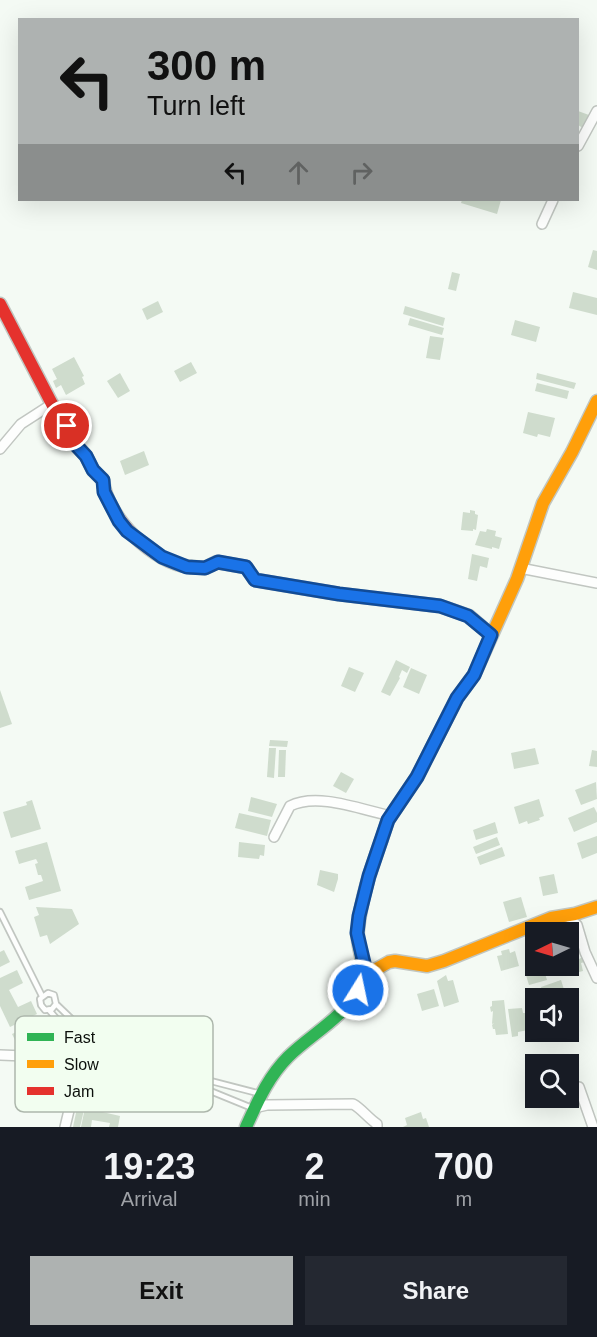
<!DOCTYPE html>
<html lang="en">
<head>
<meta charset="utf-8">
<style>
  :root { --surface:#171b24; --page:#242831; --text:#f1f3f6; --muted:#9ea1a6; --accent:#aeb2b1 }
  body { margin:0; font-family:Helvetica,sans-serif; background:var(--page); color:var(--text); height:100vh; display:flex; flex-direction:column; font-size:22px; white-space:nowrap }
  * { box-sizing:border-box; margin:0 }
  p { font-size:20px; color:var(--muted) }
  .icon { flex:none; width:33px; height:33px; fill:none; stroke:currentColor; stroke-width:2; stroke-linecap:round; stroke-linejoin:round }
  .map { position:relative; height:1127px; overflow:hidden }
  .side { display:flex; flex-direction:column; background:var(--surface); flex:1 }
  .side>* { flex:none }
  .banner { position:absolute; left:18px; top:18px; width:561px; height:183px; border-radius:0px; box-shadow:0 6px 24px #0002; background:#aeb2b1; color:#111; overflow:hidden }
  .needle { width:39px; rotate:265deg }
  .controls { position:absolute; left:525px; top:922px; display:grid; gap:12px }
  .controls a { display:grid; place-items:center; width:54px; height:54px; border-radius:0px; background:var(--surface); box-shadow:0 6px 24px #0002; font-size:30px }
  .pin { position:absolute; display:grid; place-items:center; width:51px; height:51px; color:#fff; margin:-26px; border:3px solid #fff; border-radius:50%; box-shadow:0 2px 6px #0007 }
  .me { position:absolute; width:66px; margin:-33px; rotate:10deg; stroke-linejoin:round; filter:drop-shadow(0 0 4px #0008) }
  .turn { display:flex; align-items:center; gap:21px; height:126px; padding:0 30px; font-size:27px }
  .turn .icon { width:78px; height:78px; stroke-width:2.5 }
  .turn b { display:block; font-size:42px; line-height:51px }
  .lanes { display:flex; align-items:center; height:57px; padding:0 30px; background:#0003; justify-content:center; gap:30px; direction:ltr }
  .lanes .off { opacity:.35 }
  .eta { display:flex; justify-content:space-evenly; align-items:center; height:102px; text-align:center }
  .eta b { font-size:36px; font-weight:700; line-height:42px }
  .action { display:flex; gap:12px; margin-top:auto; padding:12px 30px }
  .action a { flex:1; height:69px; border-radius:0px; background:var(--accent); color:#111; font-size:24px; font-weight:700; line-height:69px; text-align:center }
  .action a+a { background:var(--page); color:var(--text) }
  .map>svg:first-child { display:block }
  .building { fill:#cfdccd }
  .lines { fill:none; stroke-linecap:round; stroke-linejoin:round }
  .lane-casing { stroke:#c1c6c1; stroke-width:8 }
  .street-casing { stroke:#c1c6c1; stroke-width:12 }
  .fast-casing { stroke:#c1c6c1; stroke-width:15 }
  .slow-casing { stroke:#c1c6c1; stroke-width:15 }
  .jam-casing { stroke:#c1c6c1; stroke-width:15 }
  .lane { stroke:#fdfefd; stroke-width:4.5 }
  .street { stroke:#fdfefd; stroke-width:9 }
  .fast { stroke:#30b455; stroke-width:12 }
  .slow { stroke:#ff9f0a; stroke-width:12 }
  .jam { stroke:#e5322d; stroke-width:12 }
  .route-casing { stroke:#114b97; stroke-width:15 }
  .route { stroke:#1a73e8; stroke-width:10 }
  .key { fill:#f2fef0; stroke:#adb7ac; stroke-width:1.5 }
  .key-label { font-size:16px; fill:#0c100c }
</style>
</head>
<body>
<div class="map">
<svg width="597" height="1127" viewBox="0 0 597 1127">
  <rect width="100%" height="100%" fill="#f4faf4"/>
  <!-- building -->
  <g class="building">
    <path d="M578 111 589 115 583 128 578 125Z"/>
    <path d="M462 200H501L497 214 461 203Z"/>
    <path d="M593 250 597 251V270L588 267Z"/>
    <path d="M452 272 460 274 456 291 448 289Z"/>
    <path d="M573 292 597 298V315L569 308Z"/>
    <path d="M158 301 163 312 147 320 142 309Z"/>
    <path d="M405 306 445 318 443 326 403 314Z"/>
    <path d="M410 318 444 328 442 335 408 325Z"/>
    <path d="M515 320 540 327 536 342 511 335Z"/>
    <path d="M430 336 444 338 440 360 426 358Z"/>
    <path d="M74 357 84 376 82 377 85 384 66 395 61 385 56 388 53 381 57 379 52 369Z"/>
    <path d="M191 362 197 373 180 382 174 371Z"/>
    <path d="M120 373 130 391 118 398 107 381Z"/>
    <path d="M537 373 576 383 574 389 536 379Z"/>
    <path d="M537 383 569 391 567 399 535 391Z"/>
    <path d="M528 412 555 418 550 437 538 434 537 437 523 433Z"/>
    <path d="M144 451 149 465 125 475 120 461Z"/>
    <path d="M470 510 475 511V514L478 515 476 530 473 529V531L461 530 463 512 470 513Z"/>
    <path d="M487 529 496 531 495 536 502 538 499 549 492 547V549L475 545 480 531 486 532Z"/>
    <path d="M472 554 489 558 487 568 480 566 477 581 468 579Z"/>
    <path d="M396 660 410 667 407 673 402 670 399 677 400 678 390 696 381 692Z"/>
    <path d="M349 667 364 673 355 692 341 686Z"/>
    <path d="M411 668 427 675 419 694 403 687Z"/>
    <path d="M0 690 12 724 0 728Z"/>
    <path d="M270 740 288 741 287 747 269 746Z"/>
    <path d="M269 748H276L274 778 267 777Z"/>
    <path d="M535 748 539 764 514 769 511 753Z"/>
    <path d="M279 750H286L285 777H278Z"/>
    <path d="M592 750 597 751V767L589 766Z"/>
    <path d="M341 772 354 779 346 793 333 786Z"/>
    <path d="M596 782 597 799 581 805 575 790Z"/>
    <path d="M251 797 277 804 272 817 248 811Z"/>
    <path d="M539 799 544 816 539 818 540 820 528 824 527 821 519 824 514 807Z"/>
    <path d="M32 800 41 829 11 838 3 812 27 805 26 802Z"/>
    <path d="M594 807 597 813V822L574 832 568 818Z"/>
    <path d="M239 813 271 820 267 836 235 828Z"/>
    <path d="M495 822 498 833 476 840 473 830Z"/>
    <path d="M597 836V853L582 859 577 843Z"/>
    <path d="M497 837 500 845 476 854 473 847Z"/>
    <path d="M47 842 61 891 29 900 25 887 43 881 41 875H38L35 864 38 863 36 859 19 864 15 851Z"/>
    <path d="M239 842 265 845 264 856 260 855 259 859 238 857Z"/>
    <path d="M502 847 505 856 480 865 477 857Z"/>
    <path d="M320 870 338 874V879L334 892 317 885Z"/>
    <path d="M554 874 558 893 543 896 539 877Z"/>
    <path d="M521 897 527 917 509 922 503 902Z"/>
    <path d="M36 907 72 909 79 924 50 944 47 935 40 937 34 917 39 915Z"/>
    <path d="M509 949 510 953 515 951 519 966 501 971 497 956 502 955 501 951Z"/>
    <path d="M4 950 10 962 0 967V952Z"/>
    <path d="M578 955 579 959 583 957 585 962 581 963 583 971 571 974 568 958Z"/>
    <path d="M543 967 547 980 529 985 525 972Z"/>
    <path d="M17 970 23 983 9 990 18 1007 31 1001 37 1014 10 1027 0 1006V978Z"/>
    <path d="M446 975 448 981 453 980 459 1002 444 1007 437 981Z"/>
    <path d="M561 980 567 999H545L541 987Z"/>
    <path d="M434 989 439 1006 422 1011 417 994Z"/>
    <path d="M504 1000 508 1034 496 1035 495 1029H493L492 1025 494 1023 492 1024 493 1011 491 1012 490 1007 492 1006V1001Z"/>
    <path d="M522 1008 523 1013H526L528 1030 518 1032V1036L512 1037 508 1009Z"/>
    <path d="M40 1021 47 1038 20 1050 12 1034Z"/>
    <path d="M77 1108 84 1110 80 1127H73Z"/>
    <path d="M85 1108 120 1116 118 1127H109L110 1123 92 1120 91 1127H81Z"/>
    <path d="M421 1112 423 1119 426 1118 429 1127H403L407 1125 405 1118Z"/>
  </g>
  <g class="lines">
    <!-- lane casing -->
    <g class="lane-casing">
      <g id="lane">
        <path d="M0 912 42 996"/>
        <path d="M56 1004 52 1009 45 1010 41 1005 40 999 48 993 54 995 56 1004 105 1051 122 1058 261 1094"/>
        <path d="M49 1010 73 1038 104 1060 140 1074 203 1088 252 1108"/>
      </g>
    </g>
    <!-- street casing -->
    <g class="street-casing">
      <g id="street">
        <path d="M578 146 597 111"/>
        <path d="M542 224 553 200"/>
        <path d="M0 449 21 424 52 404"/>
        <path d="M520 568 597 583"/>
        <path d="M274 837 290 806C318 792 362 810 391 816"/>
        <path d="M566 915 577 925 585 952 597 978"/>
        <path d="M0 1055 74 1058 79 1063V1069L65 1127"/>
        <path d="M579 1087 593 1127"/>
        <path d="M254 1108 267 1105 353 1104C362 1109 368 1118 377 1124V1127"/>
      </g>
    </g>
    <!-- fast casing -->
    <g class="fast-casing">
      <g id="fast">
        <path d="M191 567 205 568 217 562 246 567 255 580 339 594 440 606 469 616 491 635"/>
        <path d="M246 1127C258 1101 268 1077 288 1057 310 1035 342 1019 357 991 371 966 355 950 358 929 361 898 371 869 381 841"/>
      </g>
    </g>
    <!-- slow casing -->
    <g class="slow-casing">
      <g id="slow">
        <path d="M381 841 388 820 417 777 457 698 474 675 517 579 543 503 572 452 597 401"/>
        <path d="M362 977 389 962 395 961 427 966 444 961 551 918 575 914 597 907"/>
      </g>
    </g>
    <!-- jam casing -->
    <g class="jam-casing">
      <path id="jam" d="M0 304 52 404 67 426 73 442 86 456 93 470 103 480C106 517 154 564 191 567"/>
    </g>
    <!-- lane -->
    <use href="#lane" class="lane"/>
    <!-- street -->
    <use href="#street" class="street"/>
    <!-- fast -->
    <use href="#fast" class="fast"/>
    <!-- slow -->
    <use href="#slow" class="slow"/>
    <!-- jam -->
    <use href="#jam" class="jam"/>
  </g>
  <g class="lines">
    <!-- route casing -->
    <g class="route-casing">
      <path id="route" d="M67 426 73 442 86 456 93 470 103 480 104 492 119 521 127 531 162 557 187 567 205 568 218 562 246 567 255 580 339 594 440 606 468 616 491 635 474 675 457 698 417 777 388 820 369 876 359 916 357 933 364 963 358 990"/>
    </g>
    <!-- route -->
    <use href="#route" class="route"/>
  </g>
  <!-- legend -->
  <rect x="15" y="1016" width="198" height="96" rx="9" class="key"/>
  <rect x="27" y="1033" width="27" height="8" fill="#30b455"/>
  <rect x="27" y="1060" width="27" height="8" fill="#ff9f0a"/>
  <rect x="27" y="1087" width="27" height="8" fill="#e5322d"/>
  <g class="key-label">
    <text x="64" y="1043">Fast</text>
    <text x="64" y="1070">Slow</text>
    <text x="64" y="1097">Jam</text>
  </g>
</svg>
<div class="controls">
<a><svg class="needle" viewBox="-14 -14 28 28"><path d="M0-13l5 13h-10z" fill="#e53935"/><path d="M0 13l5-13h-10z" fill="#9ea1a6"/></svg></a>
<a><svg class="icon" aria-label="sound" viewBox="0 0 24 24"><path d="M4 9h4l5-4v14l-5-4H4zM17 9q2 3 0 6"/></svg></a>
<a><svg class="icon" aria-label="search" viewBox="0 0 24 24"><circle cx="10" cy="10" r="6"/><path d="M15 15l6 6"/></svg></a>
</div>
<div class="pin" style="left:67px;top:426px;background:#d93025"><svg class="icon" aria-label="arrive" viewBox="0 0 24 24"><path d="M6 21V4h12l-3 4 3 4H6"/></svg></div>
<svg class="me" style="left:358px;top:990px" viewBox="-20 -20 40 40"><circle r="17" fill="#1a73e8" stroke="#fff" stroke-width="3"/><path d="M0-11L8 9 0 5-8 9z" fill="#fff"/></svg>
<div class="banner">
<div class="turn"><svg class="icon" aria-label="left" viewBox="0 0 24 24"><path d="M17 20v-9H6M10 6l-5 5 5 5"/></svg><div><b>300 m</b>Turn left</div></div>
<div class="lanes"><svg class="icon" aria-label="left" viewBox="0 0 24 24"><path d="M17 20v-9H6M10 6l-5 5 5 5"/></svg><svg class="icon off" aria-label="ahead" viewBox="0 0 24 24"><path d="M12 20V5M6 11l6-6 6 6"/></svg><svg class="icon off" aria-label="right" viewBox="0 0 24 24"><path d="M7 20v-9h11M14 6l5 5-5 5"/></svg></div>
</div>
</div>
<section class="side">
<div class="eta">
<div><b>19:23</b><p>Arrival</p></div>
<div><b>2</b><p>min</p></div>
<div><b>700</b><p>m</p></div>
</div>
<div class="action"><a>Exit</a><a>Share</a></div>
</section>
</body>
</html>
